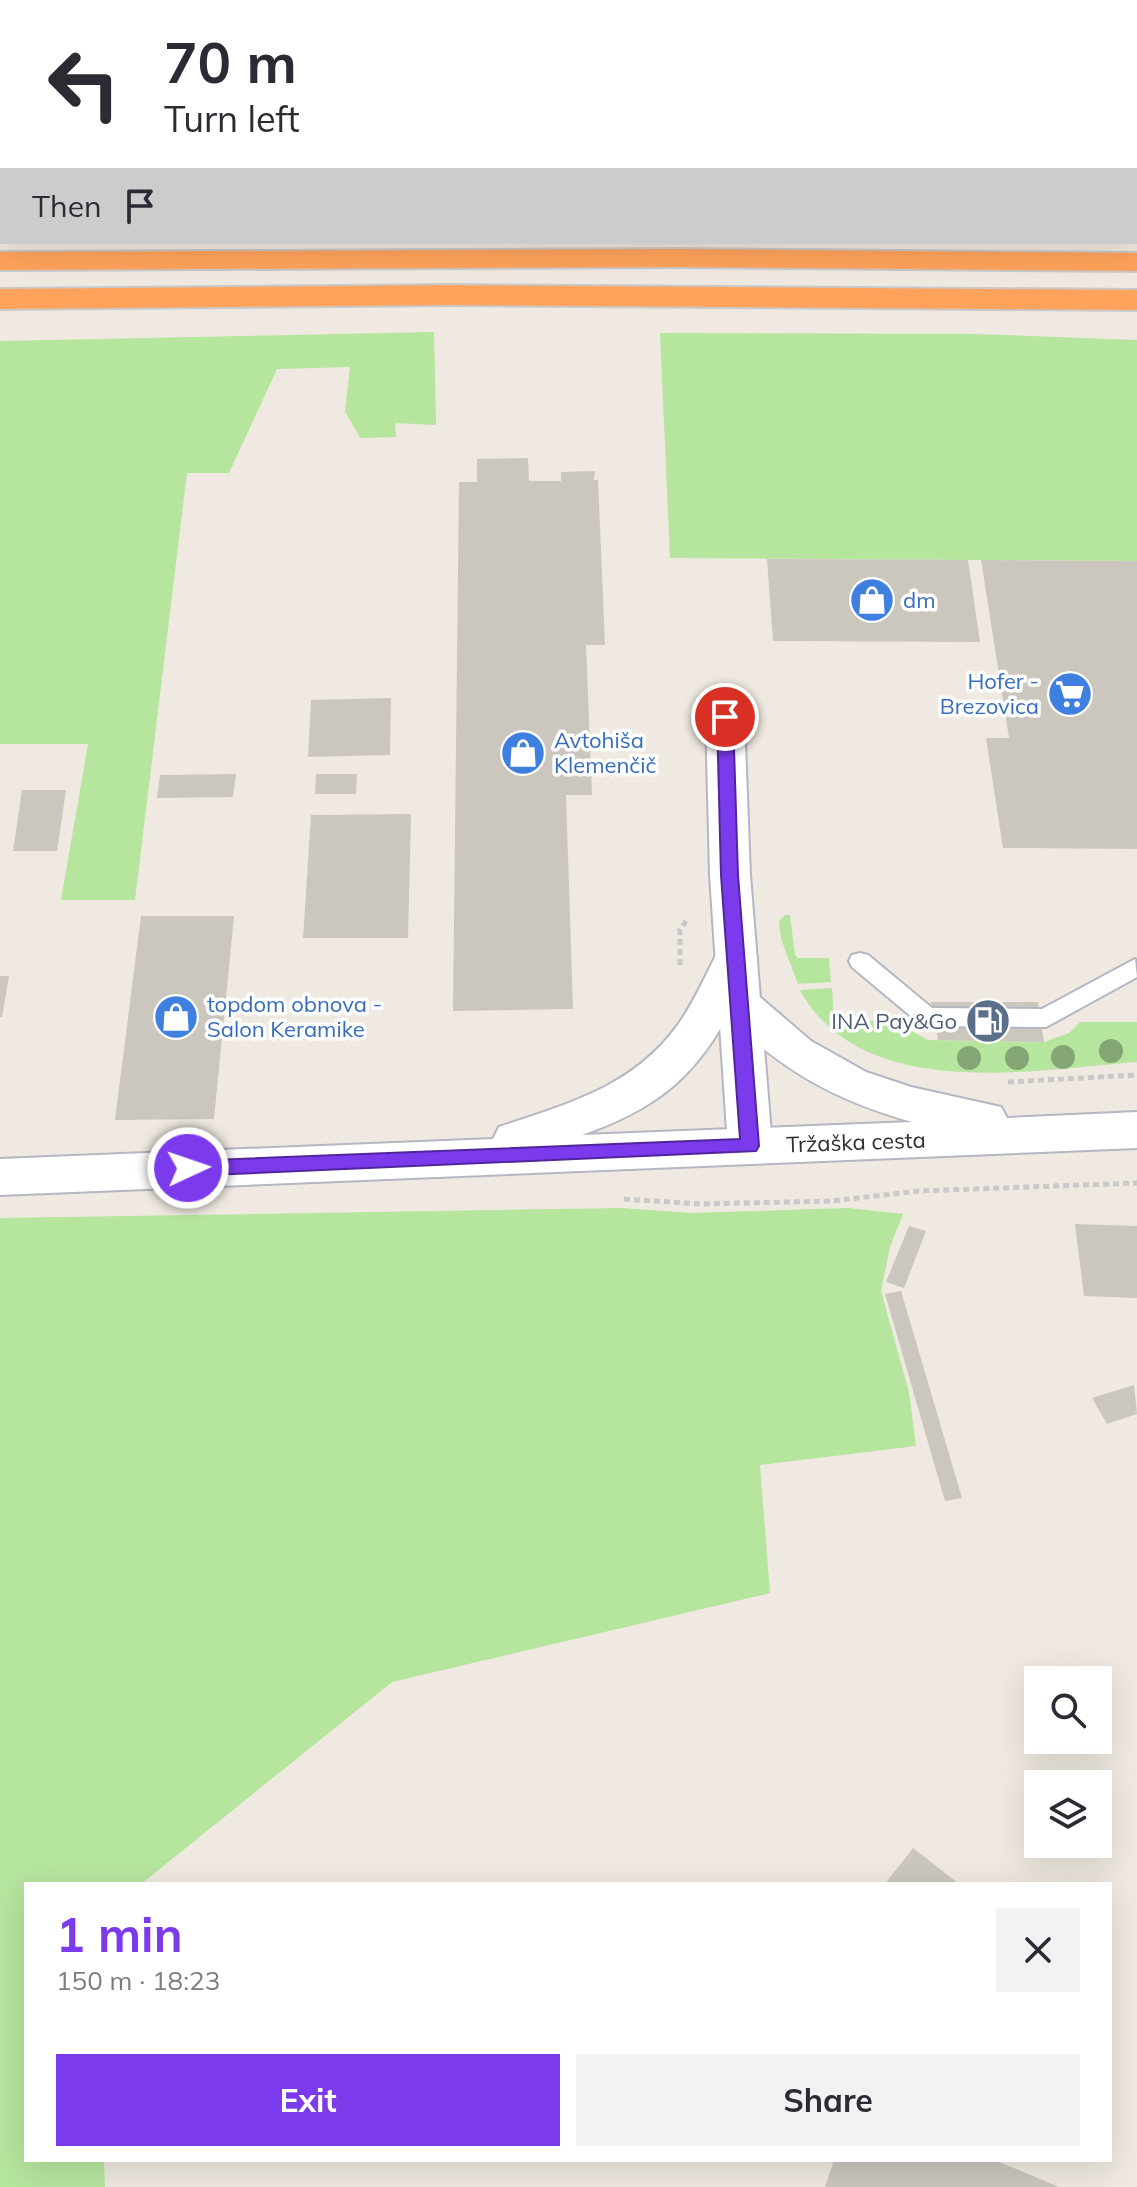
<!DOCTYPE html>
<html lang="en">
<head>
<meta charset="utf-8">
<style>
  :root { --surface:#fff; --page:#f2f2f3; --text:#2b2b33; --muted:#7c7c81; --accent:#7c3aed }
  body { margin:0; font-family:Mulish,sans-serif; background:var(--page); color:var(--text); height:100vh; display:flex; flex-direction:column; font-size:30px; white-space:nowrap }
  * { box-sizing:border-box; margin:0 }
  p { font-size:26px; color:var(--muted) }
  .icon { flex:none; width:44px; height:44px; fill:none; stroke:currentColor; stroke-width:2; stroke-linecap:round; stroke-linejoin:round }
  .map { position:relative; flex:1; overflow:hidden }
  .sheet { position:absolute; left:24px; top:1882px; width:1088px; height:280px; display:flex; flex-direction:column; background:var(--surface); border-radius:0px; box-shadow:0 8px 32px #0002 }
  .sheet>* { flex:none }
  .top-card { position:absolute; left:0px; top:0px; width:1138px; height:244px; box-shadow:0 8px 32px #0002; background:#fff; color:var(--text); overflow:hidden }
  .fabs { position:absolute; left:1024px; top:1666px; display:grid; gap:16px }
  .fabs a { display:grid; place-items:center; width:88px; height:88px; border-radius:0px; background:var(--surface); box-shadow:0 8px 32px #0002; font-size:40px }
  .pin { position:absolute; display:grid; place-items:center; width:68px; height:68px; color:#fff; margin:-34px; border:4px solid #fff; border-radius:50%; box-shadow:0 2px 8px #0007 }
  .me { position:absolute; width:88px; margin:-44px; rotate:87deg; stroke-linejoin:round; filter:drop-shadow(0 0 6px #0008) }
  .turn { display:flex; align-items:center; gap:28px; height:168px; padding:0 32px; font-size:36px }
  .turn .icon { width:104px; height:104px; stroke-width:2.5 }
  .turn b { display:block; font-size:56px; line-height:68px }
  .then { display:flex; align-items:center; height:76px; padding:0 32px; background:#0003; gap:16px; font-size:30px }
  .round { display:grid; place-items:center; flex:none; width:84px; height:84px; border-radius:0px; background:var(--page) }
  .head { display:flex; align-items:center; justify-content:space-between; height:136px; padding:0 32px }
  h1 { font-size:48px; font-weight:700; line-height:60px; color:var(--accent) }
  .button { display:flex; gap:16px; margin-top:auto; padding:16px 32px }
  .button a { flex:1; height:92px; border-radius:0px; background:var(--accent); color:#fff; font-size:32px; font-weight:700; line-height:92px; text-align:center }
  .button a+a { background:var(--page); color:var(--text) }
  .map>svg:first-child { display:block }
  .green { fill:#b6e59e }
  .lines { fill:none; stroke-linecap:round; stroke-linejoin:round }
  .stream { fill:#75cff0; fill-rule:evenodd }
  .building { fill:#cbc7bf }
  .service-casing { stroke:#b4b7c1; stroke-width:4 }
  .minor-casing { stroke:#b4b7c1; stroke-width:4 }
  .secondary-casing { stroke:#b4b7c1; stroke-width:4 }
  .motorway-casing { stroke:#c9c9c9; stroke-width:4 }
  .path { stroke:#c9c9c9; stroke-width:5; stroke-dasharray:6 4; stroke-linecap:butt }
  .service { fill:#fff; fill-rule:evenodd }
  .minor { fill:#fff; fill-rule:evenodd }
  .secondary { fill:#fff; fill-rule:evenodd }
  .motorway { fill:#ffa35c; fill-rule:evenodd }
  .tree { fill:#84a574 }
  .route { fill:#7c3aed; stroke:#51269a; stroke-width:2 }
  .labels { text-anchor:middle; dominant-baseline:central; stroke-width:7; stroke-linejoin:round; paint-order:stroke }
  .shop-label { font-size:22px; fill:#366cbe; stroke:#fff; text-anchor:start }
  .service-label { font-size:22px; fill:#4e5e75; stroke:#fff; text-anchor:end }
  .street-label { font-size:22px; fill:#2e2e2e; stroke:#fff }
</style>
</head>
<body>
<div class="map">
<svg width="1137" height="2187" viewBox="0 0 1137 2187">
  <rect width="100%" height="100%" fill="#efe9e1"/>
  <!-- green -->
  <g class="green">
    <path d="M434 332 436 425 395 423 396 437 360 438 345 411 350 367 277 369 229 473H187L135 900H61L88 744H0V341Z"/>
    <path d="M660 333 974 334 1137 340V561L670 558Z"/>
    <path d="M785 915H790L795 955 798 958H829L831 982 798 984 781 939 779 921Z"/>
    <path d="M832 988 834 1020 893 1021 928 1040 1044 1042 1069 1033 1080 1022H1137V1062C1032 1070 862 1103 800 990Z"/>
    <path d="M623 1208 690 1213 848 1208 903 1214 890 1247 881 1291 909 1392 916 1446 760 1465 770 1593 392 1682 141 1884H26V2160H104L105 2187H0V1218Z"/>
  </g>
  <g class="lines">
    <!-- stream -->
    <g class="stream">
      <rect x="1136" y="25" width="1" height="6"/>
      <rect x="0" y="99" width="2" height="6"/>
    </g>
  </g>
  <!-- building -->
  <g class="building">
    <path d="M528 458 529 481H561V472L595 471 594 480H598L605 645H586L592 795H566L573 1009 453 1011 459 482H477V459Z"/>
    <path d="M767 559 968 560 980 642 773 641Z"/>
    <path d="M981 560 1137 561V849L1003 848 986 738H1009Z"/>
    <path d="M391 698 390 755 308 757 311 700Z"/>
    <path d="M236 774 233 797 157 798 160 775Z"/>
    <path d="M316 774H357L356 794H315Z"/>
    <path d="M22 790H66L57 851H13Z"/>
    <path d="M411 814 408 938H303L311 815Z"/>
    <path d="M141 916H234L214 1119 115 1120Z"/>
    <path d="M0 976H9L2 1017H0Z"/>
    <path d="M931 1002H1038L1044 1042 938 1040Z"/>
    <path d="M1075 1224 1137 1226V1298L1084 1296Z"/>
    <path d="M909 1226 926 1231 904 1288 886 1282Z"/>
    <path d="M901 1291 962 1498 945 1501 885 1294Z"/>
    <path d="M1134 1385 1137 1414 1107 1424 1092 1398Z"/>
    <path d="M913 1848 959 1884H885Z"/>
    <path d="M834 2160H995L1059 2187H825Z"/>
  </g>
  <g class="lines">
    <!-- service casing -->
    <g class="service-casing">
      <path id="service" d="M860 953 868 955 932 1008 1042 1009 1135 959 1137 977 1046 1027 927 1026 919 1023 852 967 849 961 852 955Z"/>
    </g>
    <!-- minor casing -->
    <g class="minor-casing">
      <g id="minor">
        <rect x="1136" y="6" width="1" height="16"/>
        <rect x="0" y="69" width="2" height="18"/>
        <path d="M725 704 739 708 744 717 750 875 772 1146 766 1159 750 1164 734 1159 728 1146 710 875 706 717 711 708Z"/>
      </g>
    </g>
    <!-- secondary casing -->
    <g class="secondary-casing">
      <path id="secondary" d="M736 941 751 946 757 957 742 988 754 992 811 1041 866 1072 911 1087 1001 1107 1007 1118 1137 1112V1148L0 1195V1159L493 1139 499 1127C567 1104 633 1087 677 1026 695 1002 706 973 721 946ZM727 1017C785 1072 835 1100 912 1122L582 1135C652 1110 691 1082 727 1017Z"/>
    </g>
    <!-- motorway casing -->
    <g class="motorway-casing">
      <g id="motorway">
        <path d="M679 249 1137 253V271L679 267 0 270V252Z"/>
        <path d="M451 285 1137 290V310L451 305 0 309V289Z"/>
      </g>
    </g>
    <!-- path -->
    <g class="path">
      <path d="M680 965V930L686 921"/>
      <path d="M1008 1082 1137 1075"/>
      <path d="M624 1199 701 1204 831 1201 919 1191 1137 1183"/>
    </g>
    <!-- service -->
    <use href="#service" class="service"/>
    <!-- minor -->
    <use href="#minor" class="minor"/>
    <!-- secondary -->
    <use href="#secondary" class="secondary"/>
    <!-- motorway -->
    <use href="#motorway" class="motorway"/>
  </g>
  <!-- trees -->
  <g class="tree">
    <circle cx="1111" cy="1051" r="12"/>
    <circle cx="1063" cy="1057" r="12"/>
    <circle cx="969" cy="1058" r="12"/>
    <circle cx="1017" cy="1058" r="12"/>
  </g>
  <!-- route -->
  <path class="route" d="M725 712 733 717 738 875 759 1146 756 1151 188 1176 182 1173 179 1168 182 1163 188 1161 740 1139 721 875 717 717Z"/>
  <!-- icons -->
  <defs>
    <g id="shop-disc" transform="scale(2.3)"><circle r="9.5" fill="#3f7fe0" stroke="#fff"/><path d="M-5-2.5h2.3a2.7 3.5 0 0 1 5.4 0H5L5.5 6h-11ZM-1.5-2.5h3a1.5 2.3 0 0 0-3 0Z" fill="#fff"/></g>
    <g id="supermarket-disc" transform="scale(2.3)"><circle r="9.5" fill="#3f7fe0" stroke="#fff"/><path d="M-6-5.5h2.5l.6 2H6L4.5 2H-2.5L-4.4-4H-6ZM-1.5 3.2a1.3 1.3 0 1 0 .1 0ZM3 3.2a1.3 1.3 0 1 0 .1 0Z" fill="#fff"/></g>
    <g id="fuel-disc" transform="scale(2.3)"><circle r="9.5" fill="#5c6f8a" stroke="#fff"/><path d="M-5.5-6h7V0h2V4h1.3V-2.5L3-4.5l.8-.8L6-3V5H2.5V1h-1V6h-7ZM-4.2-4.7v3.2H.2V-4.7Z" fill="#fff"/></g>
  </defs>
  <g fill-rule="evenodd">
    <use href="#shop-disc" x="872" y="600"/>
    <use href="#supermarket-disc" x="1070" y="694"/>
    <use href="#shop-disc" x="523" y="753"/>
    <use href="#shop-disc" x="176" y="1017"/>
    <use href="#fuel-disc" x="988" y="1021"/>
  </g>
  <g class="labels">
    <!-- shop labels -->
    <g class="shop-label">
      <text x="903" y="600">dm</text>
      <text x="1039" y="681" text-anchor="end">Hofer -<tspan x="1039" dy="25">Brezovica</tspan></text>
      <text x="554" y="740">Avtohiša<tspan x="554" dy="25">Klemenčič</tspan></text>
      <text x="207" y="1004">topdom obnova -<tspan x="207" dy="25">Salon Keramike</tspan></text>
    </g>
    <!-- service labels -->
    <g class="service-label">
      <text x="957" y="1021">INA Pay&amp;Go</text>
    </g>
    <!-- street labels -->
    <g class="street-label">
      <text transform="translate(856 1142) rotate(-2)">Tržaška cesta</text>
    </g>
  </g>
</svg>
<div class="fabs">
<a><svg class="icon" aria-label="search" viewBox="0 0 24 24"><circle cx="10" cy="10" r="6"/><path d="M15 15l6 6"/></svg></a>
<a><svg class="icon" aria-label="layers" viewBox="0 0 24 24"><path d="M12 4l9 5-9 5-9-5zM3 14l9 5 9-5"/></svg></a>
</div>
<div class="pin" style="left:725px;top:717px;background:#d93025"><svg class="icon" aria-label="arrive" viewBox="0 0 24 24"><path d="M6 21V4h12l-3 4 3 4H6"/></svg></div>
<svg class="me" style="left:188px;top:1168px" viewBox="-20 -20 40 40"><circle r="17" fill="#7c3aed" stroke="#fff" stroke-width="3"/><path d="M0-11L8 9 0 5-8 9z" fill="#fff"/></svg>
<div class="top-card">
<div class="turn"><svg class="icon" aria-label="left" viewBox="0 0 24 24"><path d="M17 20v-9H6M10 6l-5 5 5 5"/></svg><div><b>70 m</b>Turn left</div></div>
<div class="then">Then<svg class="icon" aria-label="arrive" viewBox="0 0 24 24"><path d="M6 21V4h12l-3 4 3 4H6"/></svg></div>
</div>
<section class="sheet">
<div class="head"><div><h1>1 min</h1><p>150 m · 18:23</p></div><a class="round"><svg class="icon" aria-label="close" viewBox="0 0 24 24"><path d="M6 6l12 12M18 6L6 18"/></svg></a></div>
<div class="button"><a>Exit</a><a>Share</a></div>
</section>
</div>
</body>
</html>
